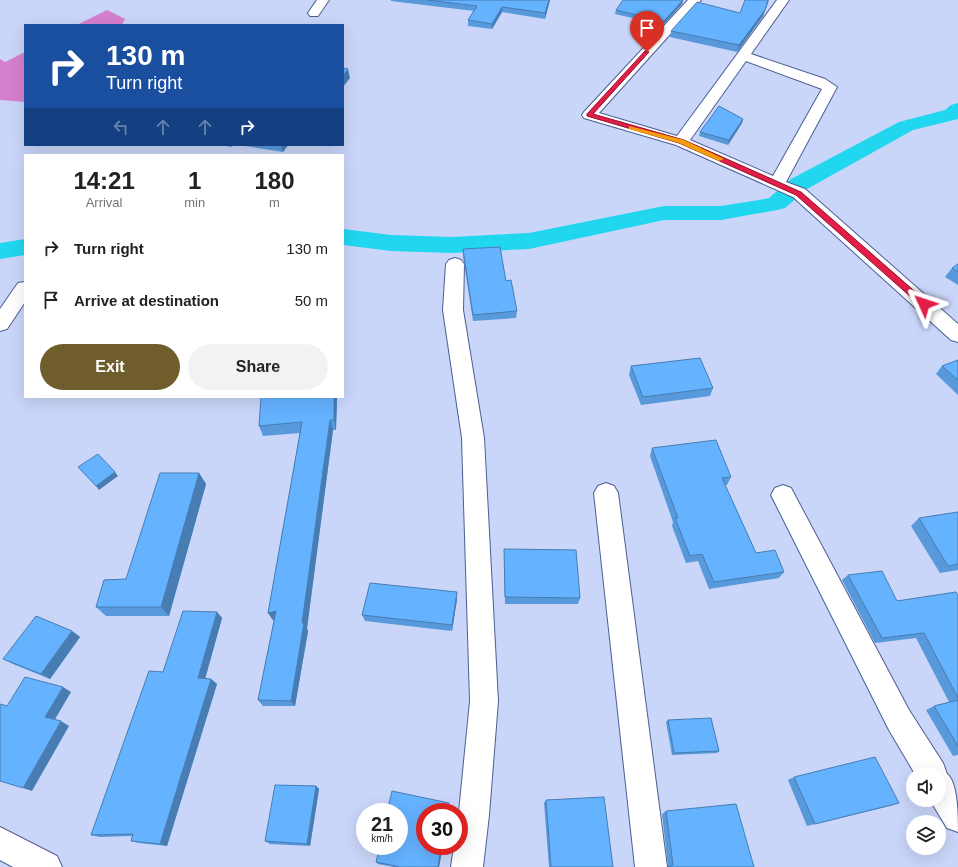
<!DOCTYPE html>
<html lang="en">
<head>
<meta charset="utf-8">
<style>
  :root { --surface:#fff; --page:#f2f2f2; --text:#222; --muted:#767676; --accent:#6f5d2c }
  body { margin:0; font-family:Helvetica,sans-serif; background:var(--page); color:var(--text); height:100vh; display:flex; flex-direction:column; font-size:15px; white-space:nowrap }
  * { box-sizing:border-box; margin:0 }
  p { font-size:13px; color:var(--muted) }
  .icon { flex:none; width:22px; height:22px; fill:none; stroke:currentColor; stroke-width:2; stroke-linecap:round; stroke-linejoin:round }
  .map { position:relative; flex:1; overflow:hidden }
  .details { position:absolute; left:24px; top:154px; width:320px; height:244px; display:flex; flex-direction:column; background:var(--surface); border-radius:0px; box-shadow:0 4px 16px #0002 }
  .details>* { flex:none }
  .top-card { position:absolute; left:24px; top:24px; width:320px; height:122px; border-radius:0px; box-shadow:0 4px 16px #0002; background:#1a4fa0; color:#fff; overflow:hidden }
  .fabs { position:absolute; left:906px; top:767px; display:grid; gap:8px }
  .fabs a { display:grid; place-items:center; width:40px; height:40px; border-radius:50%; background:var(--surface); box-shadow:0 4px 16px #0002; font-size:20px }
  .speed { position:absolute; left:356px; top:803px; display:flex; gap:8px; font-size:20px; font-weight:700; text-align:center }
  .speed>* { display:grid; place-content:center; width:52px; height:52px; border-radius:50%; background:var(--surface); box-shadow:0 4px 16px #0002; line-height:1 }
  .speed small { font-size:10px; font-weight:400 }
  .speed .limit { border:6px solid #d22; background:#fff; color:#111 }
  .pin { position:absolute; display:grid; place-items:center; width:34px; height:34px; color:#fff; margin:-41px -17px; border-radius:50% 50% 50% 0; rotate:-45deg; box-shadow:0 0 4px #0007 }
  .pin .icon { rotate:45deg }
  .me { position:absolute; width:44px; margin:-22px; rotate:312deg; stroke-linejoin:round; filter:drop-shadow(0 0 3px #0008) }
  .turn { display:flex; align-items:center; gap:14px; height:84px; padding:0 16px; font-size:18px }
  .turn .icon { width:52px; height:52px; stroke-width:2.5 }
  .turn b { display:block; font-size:28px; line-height:34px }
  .lanes { display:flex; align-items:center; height:38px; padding:0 16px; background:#0003; justify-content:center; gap:20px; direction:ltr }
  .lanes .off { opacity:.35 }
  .eta { display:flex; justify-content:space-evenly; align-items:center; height:68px; text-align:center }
  .eta b { font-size:24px; font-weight:600; line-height:28px }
  .button { display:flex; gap:8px; margin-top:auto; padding:8px 16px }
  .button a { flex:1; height:46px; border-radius:24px; background:var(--accent); color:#fff; font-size:16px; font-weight:600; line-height:46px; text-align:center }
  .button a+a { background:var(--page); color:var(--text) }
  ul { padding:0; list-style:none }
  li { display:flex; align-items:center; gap:12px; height:52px; padding:0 16px }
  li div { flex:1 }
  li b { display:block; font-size:15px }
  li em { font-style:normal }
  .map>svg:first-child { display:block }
  .green { fill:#d67fcf }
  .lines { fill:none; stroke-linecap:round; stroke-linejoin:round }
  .canal { fill:#21d6ef; fill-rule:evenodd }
  .minor-casing { stroke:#4e5e92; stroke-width:2 }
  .minor { fill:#fff; fill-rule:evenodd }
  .wall { fill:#5799db }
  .shaded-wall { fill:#477db2 }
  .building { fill:#65b2ff; stroke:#477db2 }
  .route { fill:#e11d48; stroke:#92132f }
  .slow { fill:#f59e0b }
</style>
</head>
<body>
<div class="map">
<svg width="958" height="867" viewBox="0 0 958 867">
  <rect width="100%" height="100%" fill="#c9d5f9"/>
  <!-- green -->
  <g class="green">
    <path d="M107 10 125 19 122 25H77Z"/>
    <path d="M25 52V102L0 100V59L5 62Z"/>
  </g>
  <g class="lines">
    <!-- canal -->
    <g class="canal">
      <path d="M958 103V119L913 130 807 189 785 208 777 210 721 220H664L529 249 452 253 391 251 343 245V229L391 235 452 237 529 233 664 206H721L759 200 769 198 791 179 899 122 945 110 951 105Z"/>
      <path d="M25 239V255L0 259V243Z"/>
    </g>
    <!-- minor casing -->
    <g class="minor-casing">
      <g id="minor">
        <path d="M317 0H329L318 16H310L308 13Z"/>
        <path d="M688 0H701L599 113 677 136 777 0H789L751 54 825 79 837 87 786 182 805 189 958 324V342L951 340 793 197 676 145 584 118 582 115 584 112ZM746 61 822 89 773 176 690 140Z"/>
        <path d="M455 258 461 260 464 264 463 310 484 438 498 701 489 815 483 867H451L454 846H459V812L470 701 462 438 443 310 446 264 449 260Z"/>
        <path d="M25 282V302L7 329 0 331V309L18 283Z"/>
        <path d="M606 483 614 486 618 493 667 867H635L594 493 598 486Z"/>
        <path d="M783 485 791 488 909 710 943 763 947 774C958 782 958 817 958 832L947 828 930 800H939V774H915L889 730 771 495 775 488Z"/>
        <path d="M0 827 57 856 62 867H13L0 860Z"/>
      </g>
    </g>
    <!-- minor -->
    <use href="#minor" class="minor"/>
  </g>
  <!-- wall -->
  <g class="wall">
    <path d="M391 0H550L545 19 502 12 492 29 468 26V20L474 11 391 1Z"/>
    <path d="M683 0 682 4 663 25 615 14 616 10Z"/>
    <path d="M769 0 763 16 737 52 670 37 671 31 740 13Z"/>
    <path d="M743 119 742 123 728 145 699 136 700 132Z"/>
    <path d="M221 145H233L232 147Z"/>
    <path d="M239 145H288L283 152Z"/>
    <path d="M463 249 517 311 516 318 473 321 463 256Z"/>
    <path d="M958 264V285L945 277 952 268Z"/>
    <path d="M958 360V395L936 374 942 366Z"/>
    <path d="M631 366 713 388 710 396 641 405 629 375Z"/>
    <path d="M337 397 336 430H333L307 628 308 631 295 706H263L258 700 274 620H273L268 613 300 433 263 436 259 426Z"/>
    <path d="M652 448 731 477 727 485H725L756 553 784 572 779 578 709 589 698 561 686 563 672 526 673 522 650 456Z"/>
    <path d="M199 473 206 484 169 616H106L96 607 126 579Z"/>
    <path d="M958 512V570L940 573 911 526 919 518Z"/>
    <path d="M504 549 580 598 578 604H505Z"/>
    <path d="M848 575 897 601 958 596V755L953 756 926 710 934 706 949 702 916 638 875 643 842 580Z"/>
    <path d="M457 592V599L452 631 365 621 362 615Z"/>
    <path d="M217 612 222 618 205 678 211 679 217 684 167 846 139 843 131 841 132 836 100 837 91 835 163 672Z"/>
    <path d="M72 631 80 637 50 679 13 664 3 659Z"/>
    <path d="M668 720 719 751 717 753 672 755 666 722Z"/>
    <path d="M794 777 899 803 890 806 807 826 788 780Z"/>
    <path d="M316 786 319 789 310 846 270 844 265 841Z"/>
    <path d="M546 800 613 867H549L544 803Z"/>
    <path d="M450 806 439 867H394L378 864 376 862Z"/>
    <path d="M666 811 754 867H668L662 814Z"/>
  </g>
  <!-- shaded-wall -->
  <g class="shaded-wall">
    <path d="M549 0H550L545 19V13Z"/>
    <path d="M683 0 682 4 663 25 664 21Z"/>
    <path d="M769 0 763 16 737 52 739 45Z"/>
    <path d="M502 7V12L492 29V24Z"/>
    <path d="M348 69 350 78 343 87V76Z"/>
    <path d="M743 119 742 123 728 145 729 140Z"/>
    <path d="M281 145H288L283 152Z"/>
    <path d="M334 397H337L336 430 334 420Z"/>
    <path d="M330 420 333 430 307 628 308 631 295 706 291 701Z"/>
    <path d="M115 472 118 476 99 490 96 486Z"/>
    <path d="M199 473 206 484 169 616 161 607Z"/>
    <path d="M457 592V599L452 631V625Z"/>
    <path d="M276 611 280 619 273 620 268 613Z"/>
    <path d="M217 612 222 618 204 683 198 678Z"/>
    <path d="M72 631 80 637 50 679 41 674Z"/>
    <path d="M211 679 217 684 167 846 160 844Z"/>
    <path d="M63 687 71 692 54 721 45 717Z"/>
    <path d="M61 721 69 726 32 791 23 788Z"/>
    <path d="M316 786 319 789 310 846 307 844Z"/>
    <path d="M449 803 450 806 449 812H447Z"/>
    <path d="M441 846H443L439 867H438Z"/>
  </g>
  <!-- building -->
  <g class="building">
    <path d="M427 0H549L545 13 502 7 492 24 468 20 477 6Z"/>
    <path d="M623 0H683L664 21 616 10Z"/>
    <path d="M745 0H768L765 10 739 45 671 31 697 2 740 13Z"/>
    <path d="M343 68 348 69 343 76Z"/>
    <path d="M719 106 743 119 729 140 700 132Z"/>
    <path d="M500 247 506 281 511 280 517 311 473 315 463 249Z"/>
    <path d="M958 264V272L952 268Z"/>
    <path d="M700 358 713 388 643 397 631 366Z"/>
    <path d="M958 360V380L942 366Z"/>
    <path d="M261 397H334V420H330L302 623H304L291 701 258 700 276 611 268 613 302 422 259 426Z"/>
    <path d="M716 440 731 477 722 478 756 553 775 550 784 572 714 582 702 554 690 556 675 518H678L652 448Z"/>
    <path d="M98 454 115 472 96 486 78 467Z"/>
    <path d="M160 473H199L161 607H96L104 580 126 579Z"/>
    <path d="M958 512V564L948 566 919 518Z"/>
    <path d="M504 549 576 550 580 598 505 597Z"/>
    <path d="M882 571 897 601 956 592 958 596V698L924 633 882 638 848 575Z"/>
    <path d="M370 583 457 592 452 625 362 615Z"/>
    <path d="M183 611 217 612 198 678 211 679 160 844 131 841 133 834 91 835 149 671 163 672Z"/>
    <path d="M36 616 72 631 41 674 3 659Z"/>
    <path d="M25 677 63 687 45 717 61 721 23 788 0 781V704L7 706Z"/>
    <path d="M958 700V746L934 706Z"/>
    <path d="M711 718 719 751 674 753 668 720Z"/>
    <path d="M875 757 899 803 815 824 794 777Z"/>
    <path d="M275 785 316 786 307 844 265 841Z"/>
    <path d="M392 791 449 803 447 812H425V846H441L438 867H400L376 862 380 846H399V812H387Z"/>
    <path d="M604 797 613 867H551L546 800Z"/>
    <path d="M736 804 754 867H668L673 865 666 811Z"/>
  </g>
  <!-- route -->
  <path class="route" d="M645 51 649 52 593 114 684 140 801 192 927 302V306H921L796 195 679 143 587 116V114Z"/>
  <!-- slow -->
  <path class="slow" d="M629 126 684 140 724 159 719 161 679 143 629 129Z"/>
</svg>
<div class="fabs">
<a><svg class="icon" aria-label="sound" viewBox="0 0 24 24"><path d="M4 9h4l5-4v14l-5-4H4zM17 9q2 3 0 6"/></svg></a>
<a><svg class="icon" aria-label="layers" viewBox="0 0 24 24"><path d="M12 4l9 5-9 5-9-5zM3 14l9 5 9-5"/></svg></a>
</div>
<div class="speed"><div>21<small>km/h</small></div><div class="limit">30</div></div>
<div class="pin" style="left:647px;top:52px;background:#d93025"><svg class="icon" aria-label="arrive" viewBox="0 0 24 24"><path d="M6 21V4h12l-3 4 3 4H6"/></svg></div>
<svg class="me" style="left:924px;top:304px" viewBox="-20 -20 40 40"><path d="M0-17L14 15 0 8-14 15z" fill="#e11d48" stroke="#fff" stroke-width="4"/></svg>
<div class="top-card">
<div class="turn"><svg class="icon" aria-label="right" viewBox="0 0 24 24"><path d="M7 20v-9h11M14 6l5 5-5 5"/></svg><div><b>130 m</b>Turn right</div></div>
<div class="lanes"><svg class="icon off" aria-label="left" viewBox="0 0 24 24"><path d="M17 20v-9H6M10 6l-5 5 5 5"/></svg><svg class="icon off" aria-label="ahead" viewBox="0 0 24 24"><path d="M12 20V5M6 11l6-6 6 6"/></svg><svg class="icon off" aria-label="ahead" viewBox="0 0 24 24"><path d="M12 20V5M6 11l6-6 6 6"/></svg><svg class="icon" aria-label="right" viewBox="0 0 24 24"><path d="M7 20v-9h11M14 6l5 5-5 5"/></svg></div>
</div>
<section class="details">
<div class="eta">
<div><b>14:21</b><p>Arrival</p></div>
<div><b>1</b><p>min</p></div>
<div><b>180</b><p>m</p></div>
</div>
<ul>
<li><svg class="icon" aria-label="right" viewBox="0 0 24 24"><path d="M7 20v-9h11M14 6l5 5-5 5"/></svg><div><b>Turn right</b></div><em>130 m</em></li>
<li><svg class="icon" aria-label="arrive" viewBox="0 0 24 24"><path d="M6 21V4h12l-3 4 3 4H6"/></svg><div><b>Arrive at destination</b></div><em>50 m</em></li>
</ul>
<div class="button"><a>Exit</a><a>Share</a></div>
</section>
</div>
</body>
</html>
